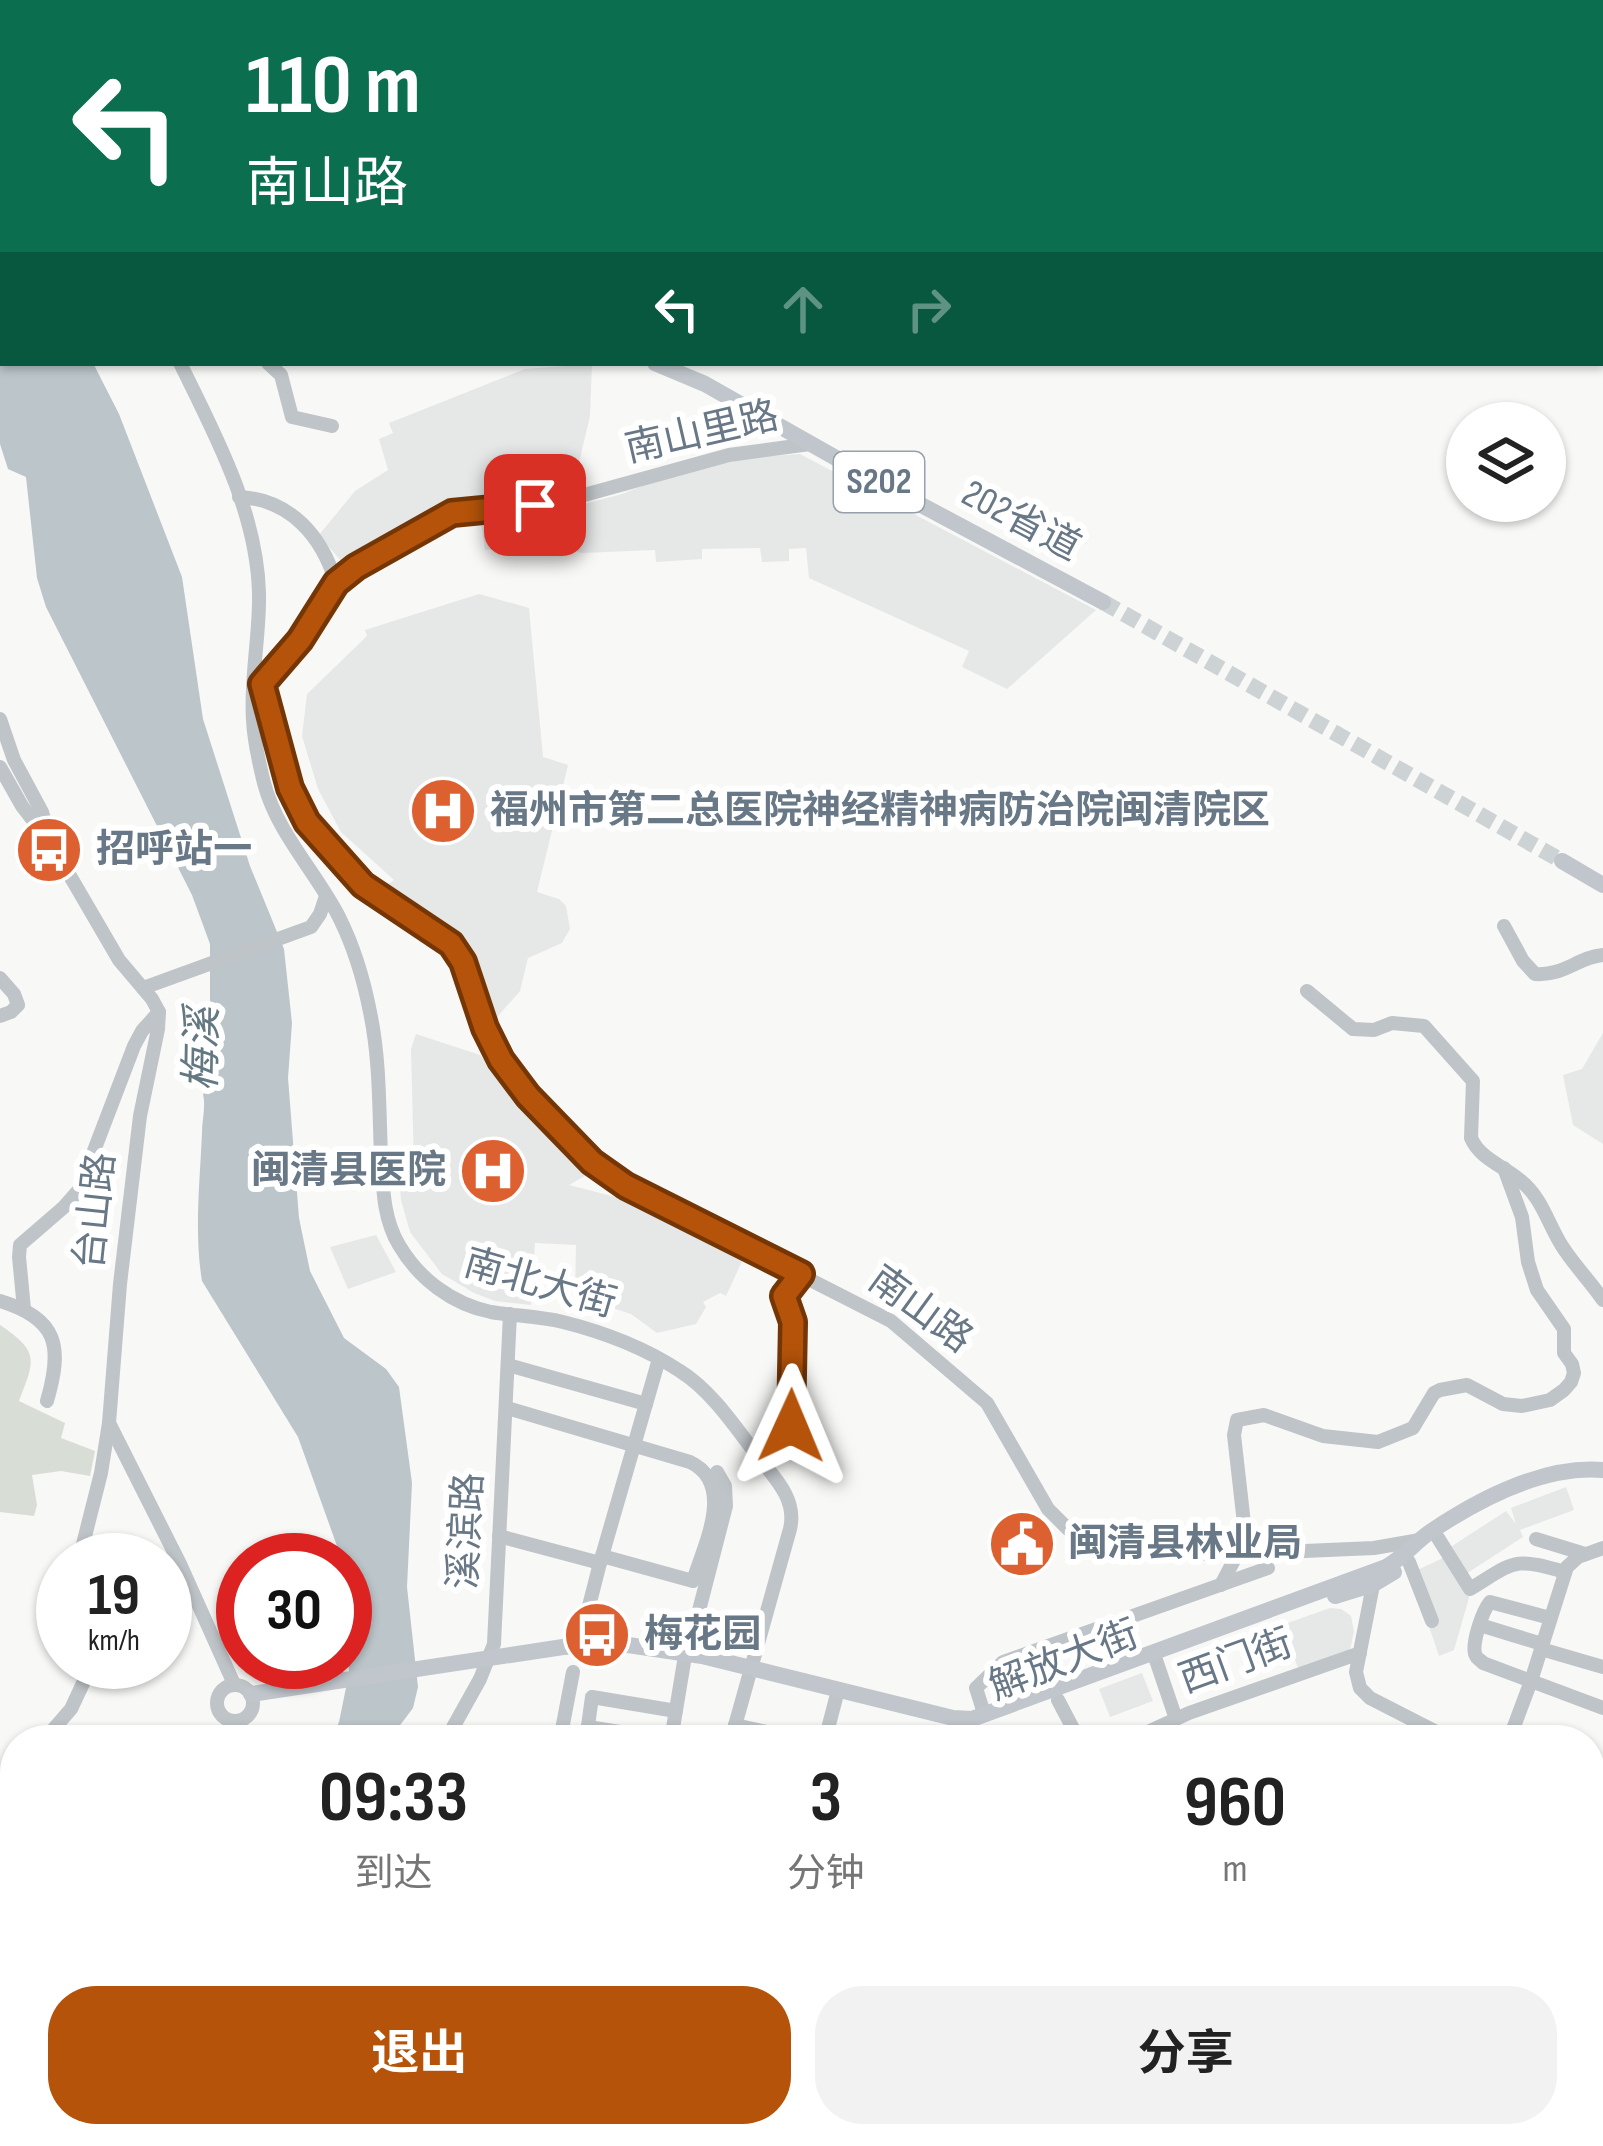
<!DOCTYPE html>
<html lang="zh">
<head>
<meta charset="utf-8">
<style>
  :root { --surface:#fff; --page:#f2f2f2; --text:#222; --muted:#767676; --accent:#b45309 }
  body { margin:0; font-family:"Sofia Sans Condensed","Noto Sans SC",sans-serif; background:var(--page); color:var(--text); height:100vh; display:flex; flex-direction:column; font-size:45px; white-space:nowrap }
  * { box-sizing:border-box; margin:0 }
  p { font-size:39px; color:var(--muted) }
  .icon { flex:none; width:66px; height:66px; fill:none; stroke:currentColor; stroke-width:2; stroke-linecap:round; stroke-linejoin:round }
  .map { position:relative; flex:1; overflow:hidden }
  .panel { position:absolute; left:0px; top:1725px; width:1605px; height:423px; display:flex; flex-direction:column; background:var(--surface); border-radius:48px 48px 0 0; box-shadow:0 3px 9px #0004 }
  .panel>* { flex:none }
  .top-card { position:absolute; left:0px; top:0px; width:1605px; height:366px; box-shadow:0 3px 9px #0004; background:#0b6e4f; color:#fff; overflow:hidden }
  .controls { position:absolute; left:1446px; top:402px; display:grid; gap:24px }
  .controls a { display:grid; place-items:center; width:120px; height:120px; border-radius:50%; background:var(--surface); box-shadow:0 3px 9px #0004; font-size:60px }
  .speed { position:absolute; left:36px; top:1533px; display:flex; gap:24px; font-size:60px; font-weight:700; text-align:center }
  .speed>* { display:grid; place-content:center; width:156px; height:156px; border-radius:50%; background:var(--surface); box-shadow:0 3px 9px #0004; line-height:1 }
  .speed small { font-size:30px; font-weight:400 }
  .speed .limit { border:18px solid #d22; background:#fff; color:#111 }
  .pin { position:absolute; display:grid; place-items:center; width:102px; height:102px; color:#fff; margin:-51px; border-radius:24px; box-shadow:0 6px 18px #0006 }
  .me { position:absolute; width:132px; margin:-66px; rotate:1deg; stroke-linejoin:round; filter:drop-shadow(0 0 9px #0008) }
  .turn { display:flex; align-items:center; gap:42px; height:252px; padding:0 48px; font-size:54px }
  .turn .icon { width:156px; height:156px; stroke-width:2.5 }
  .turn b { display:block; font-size:84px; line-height:102px }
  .lanes { display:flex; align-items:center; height:114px; padding:0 48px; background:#0003; justify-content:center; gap:60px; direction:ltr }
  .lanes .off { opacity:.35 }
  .eta { display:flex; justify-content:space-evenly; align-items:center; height:204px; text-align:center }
  .eta b { font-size:72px; font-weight:700; line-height:84px }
  .cta { display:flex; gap:24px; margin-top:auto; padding:24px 48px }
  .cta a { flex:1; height:138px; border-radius:48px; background:var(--accent); color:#fff; font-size:48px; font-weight:700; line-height:138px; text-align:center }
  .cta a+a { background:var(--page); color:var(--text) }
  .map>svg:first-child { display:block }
  .built { fill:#e6e7e7 }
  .green { fill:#d8ddd5 }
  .water { fill:#bbc5ca }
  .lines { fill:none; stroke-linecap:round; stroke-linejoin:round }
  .major-tunnel { stroke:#cdd2d4; stroke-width:16; stroke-dasharray:16 8; stroke-linecap:butt }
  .minor { stroke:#bfc4c8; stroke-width:14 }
  .major { stroke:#c0c6cc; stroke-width:16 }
  .route-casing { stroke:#753606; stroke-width:30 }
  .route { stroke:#b45309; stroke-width:21 }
  .labels { text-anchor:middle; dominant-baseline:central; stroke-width:12; stroke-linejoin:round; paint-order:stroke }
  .shield { fill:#fff; stroke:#96a0aa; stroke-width:3 }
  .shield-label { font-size:36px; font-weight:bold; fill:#697886 }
  .street-label { font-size:39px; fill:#697886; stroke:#fff }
  .poi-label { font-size:39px; font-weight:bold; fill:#697886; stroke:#fff; text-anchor:start }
  .water-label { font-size:42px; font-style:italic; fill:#647881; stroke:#fff }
</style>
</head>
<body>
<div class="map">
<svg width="1603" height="2146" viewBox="0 0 1603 2146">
  <rect width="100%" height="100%" fill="#f8f8f6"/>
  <!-- built -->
  <g class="built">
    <path d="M592 364 590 416 575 479 502 501 466 503 451 507 346 567 319 535 355 491 388 470 379 439 393 433 389 423 525 369Z"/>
    <path d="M800 454 1096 610 1007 689 962 667 969 651 809 578 806 548 789 549V561L762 562 760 548 702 549V559L656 562 655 550 582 553 551 546 536 548 535 544 485 550 481 522 547 514 622 494 674 473 756 457Z"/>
    <path d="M479 594 529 608 543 757 568 765 537 892 559 899 566 906 570 929 562 943 528 958 520 991 498 1016 497 1036 472 954 449 926 381 889 394 880 341 832 318 789 302 736 307 694 367 636 365 630Z"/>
    <path d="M1603 1033V1144L1573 1125 1563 1075 1582 1069Z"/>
    <path d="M416 1034 480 1055 561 1146 590 1173 569 1185 639 1203 744 1257 726 1296 720 1293 703 1302 706 1307 696 1324 657 1333 631 1314 575 1296 576 1245 535 1243 531 1305 495 1301 474 1293 442 1274 410 1232 401 1200 398 1169 414 1168 411 1049Z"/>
    <path d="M376 1235 396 1272 348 1289 330 1247Z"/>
    <path d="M1566 1487 1574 1510 1520 1530 1523 1537 1466 1574 1449 1548 1506 1511 1516 1524 1511 1508Z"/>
    <path d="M1445 1557 1470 1594 1454 1650 1439 1656 1411 1573Z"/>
    <path d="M1330 1608 1341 1609 1351 1616 1354 1631 1350 1650 1298 1668 1282 1625Z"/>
    <path d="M1142 1673 1153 1701 1110 1717 1099 1689Z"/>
  </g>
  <!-- green -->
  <g class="green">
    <path d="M1309 0H1603V168L1602 3H1313Z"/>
    <path d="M0 1325C40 1352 35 1360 19 1401L65 1423 61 1438 95 1451 90 1476 61 1471 32 1475 37 1505 34 1516 0 1512Z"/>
    <path d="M782 2133H857L836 2146H733Z"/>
  </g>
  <!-- water -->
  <g class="water">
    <path d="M0 189 3 194V363H93L119 414 182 577 203 719 250 866 284 949 292 1023 288 1078 299 1218 310 1271 344 1338 386 1369 399 1387 412 1483 407 1587 418 1687 413 1708 389 1740H331L339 1722 349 1673 348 1656 353 1633V1610L345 1560H342L298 1437 202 1281C194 1233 200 1181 202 1133 202 1119 206 1107 203 1094L209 1091 213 1079 210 1061V944L192 895 46 607 37 578 26 477 8 469 0 444Z"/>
    <path d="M1590 2035 1603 2044V2139L1590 2127Z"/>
    <path d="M273 2133H360L366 2146H277Z"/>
    <path d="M961 2133H1051L1040 2146H943Z"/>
  </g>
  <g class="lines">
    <!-- major-tunnel -->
    <g class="major-tunnel">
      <path d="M1436 0 1438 3"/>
      <path d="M1602 197 1603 198"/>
      <path d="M1602 211 1603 213"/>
      <path d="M1103 602 1562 861"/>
    </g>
    <!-- minor -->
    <g class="minor">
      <path d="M328 0 333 3"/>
      <path d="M180 363C215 434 257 512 259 593 260 636 250 678 253 720 254 741 259 763 264 783 277 833 316 872 339 917 353 945 364 981 370 1012 380 1059 379 1109 381 1157 383 1187 383 1218 399 1245 419 1279 452 1304 491 1312 515 1316 539 1316 563 1322 603 1332 645 1348 680 1371 712 1391 736 1428 759 1458 776 1479 797 1500 790 1529L731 1740"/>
      <path d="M268 363 281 375 292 417 332 426"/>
      <path d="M239 497C290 499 322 536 336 583"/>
      <path d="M259 675C272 715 277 760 294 799 309 833 340 867 369 890 397 912 439 923 459 953 475 979 478 1012 491 1039 513 1089 580 1157 626 1186L891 1321 987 1403 1048 1509 1068 1529 1099 1548 1127 1553 1236 1554 1374 1548 1420 1540"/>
      <path d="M260 686 300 641 336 583 355 567 443 517 461 511 566 500 729 455 810 444"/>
      <path d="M0 719 14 760 42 812 50 840"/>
      <path d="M0 767 22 806 52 845 119 960 152 999 159 1012 158 1029 140 1116 120 1284 109 1423 181 1566 234 1684"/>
      <path d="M1504 926 1523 961 1535 974C1565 976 1578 957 1603 955"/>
      <path d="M0 978 14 994 18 1005 11 1012 0 1016"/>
      <path d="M143 988 311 927 320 914 326 896"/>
      <path d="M1307 991 1353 1029 1374 1030 1392 1023 1424 1026 1473 1081 1471 1138C1480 1159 1504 1166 1521 1181 1542 1198 1548 1224 1562 1246 1574 1265 1590 1281 1603 1300"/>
      <path d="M0 1301C58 1319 63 1346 47 1401"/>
      <path d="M24 1309 19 1257 20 1245 64 1207 79 1190 134 1046 142 1031 159 1012"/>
      <path d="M508 1365 646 1404"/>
      <path d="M507 1408 690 1462C736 1484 704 1545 693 1581L602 1556"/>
      <path d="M791 1426 792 1322 784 1296 801 1273"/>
      <path d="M499 1536 600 1563"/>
      <path d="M1438 1538 1470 1589C1516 1561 1512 1557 1565 1572"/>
      <path d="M1536 1539 1585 1554"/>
      <path d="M79 1560 101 1473 109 1423"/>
      <path d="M1409 1562 1432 1621"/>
      <path d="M1374 1580 1356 1672 1360 1688 1370 1698 1452 1740"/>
      <path d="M1221 1585 1242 1545 1245 1532 1234 1435 1237 1420 1264 1415 1323 1436 1378 1442 1413 1428 1434 1393 1440 1390 1467 1385 1503 1404 1522 1406 1550 1400 1564 1390 1571 1382 1574 1373 1572 1364 1564 1353V1329L1537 1290 1528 1262 1522 1217 1504 1168"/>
      <path d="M1550 1618 1490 1602C1483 1610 1470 1646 1476 1656 1477 1659 1481 1660 1483 1663L1603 1708"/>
      <path d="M1480 1625 1542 1644"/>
      <path d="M579 1645 600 1563 659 1359"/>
      <path d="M1541 1649 1603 1667"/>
      <path d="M688 1653 726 1506 725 1486 717 1472"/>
      <path d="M1156 1660 1176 1719"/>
      <circle cx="235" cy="1703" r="18"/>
      <path d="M1058 1700 1079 1740"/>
      <path d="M982 1707 976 1688 1003 1662 1268 1568"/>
      <path d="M735 1725 803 1740"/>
      <path d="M588 1727 671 1740"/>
      <path d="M44 1740 71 1709 93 1662"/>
      <path d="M446 1740 480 1679 494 1644 510 1314"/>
      <path d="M560 1740 573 1672"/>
      <path d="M586 1740 592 1697 676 1711"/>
      <path d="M671 1740 684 1662"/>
      <path d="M825 1740 836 1698"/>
      <path d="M1139 1740 1152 1730 1189 1713 1360 1653"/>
      <path d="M1509 1740 1531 1681 1567 1567 1578 1557 1603 1548"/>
      <path d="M1590 1801 1603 1810"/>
      <path d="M1590 1847 1603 1857"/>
      <path d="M1590 1946 1603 1959"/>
      <path d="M0 2077 15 2081"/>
      <path d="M0 2114 15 2124"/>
      <path d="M25 2133 29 2146"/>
      <path d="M68 2133 71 2146"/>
      <path d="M109 2133 110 2146"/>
      <path d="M223 2133 227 2146"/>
      <path d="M415 2133 426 2146"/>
      <path d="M467 2133 476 2143 486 2145 575 2133"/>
      <path d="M1240 2141H1266L1289 2146"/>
      <path d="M683 2146V2133"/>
      <path d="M707 2146 756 2133"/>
      <path d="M846 2146 867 2133"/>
    </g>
    <!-- major -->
    <g class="major">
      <path d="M0 52 3 57"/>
      <path d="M0 71 3 76"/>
      <path d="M655 363 705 384 882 484 1103 602"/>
      <path d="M1562 861 1603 885"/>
      <path d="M1335 1596 1374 1584 1394 1572"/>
      <path d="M251 1694 563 1647 628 1645 702 1656 953 1718 972 1719 1386 1567C1403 1558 1414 1543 1430 1532 1479 1499 1543 1465 1603 1470"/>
      <path d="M1118 2133 1123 2146"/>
    </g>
  </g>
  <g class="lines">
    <!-- route casing -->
    <g class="route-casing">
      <path id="route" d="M535 505 452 513 356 567 336 583 300 640 262 684 290 788 307 822 363 885 451 944 463 962 485 1028 501 1060 528 1096 592 1162 626 1186 801 1274 784 1296 793 1322 791 1426"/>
    </g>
    <!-- route -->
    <use href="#route" class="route"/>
  </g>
  <!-- icons -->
  <defs>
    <g id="hospital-disc" transform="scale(3.45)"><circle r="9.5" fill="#dd6031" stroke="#fff"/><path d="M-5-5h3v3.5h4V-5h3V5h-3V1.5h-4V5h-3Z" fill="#fff"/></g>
    <g id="bus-disc" transform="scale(3.45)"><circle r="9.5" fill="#dd6031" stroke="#fff"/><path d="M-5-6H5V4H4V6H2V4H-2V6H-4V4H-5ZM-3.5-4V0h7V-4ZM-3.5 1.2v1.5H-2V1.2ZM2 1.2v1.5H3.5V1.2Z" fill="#fff"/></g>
    <g id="civic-disc" transform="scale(3.45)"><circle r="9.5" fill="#dd6031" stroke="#fff"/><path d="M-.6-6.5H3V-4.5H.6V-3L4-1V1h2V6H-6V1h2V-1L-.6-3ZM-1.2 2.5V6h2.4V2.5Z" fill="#fff"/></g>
  </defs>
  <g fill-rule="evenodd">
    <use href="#hospital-disc" x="443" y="811"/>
    <use href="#bus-disc" x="49" y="850"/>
    <use href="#hospital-disc" x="493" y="1171"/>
    <use href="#civic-disc" x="1022" y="1544"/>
    <use href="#bus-disc" x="597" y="1635"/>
  </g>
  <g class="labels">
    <!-- shield labels -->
    <rect class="shield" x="834" y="452" width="90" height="60" rx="9"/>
    <g class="shield-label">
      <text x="879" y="482">S202</text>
    </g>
    <!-- street labels -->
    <g class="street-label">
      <text transform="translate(702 433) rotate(-13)">南山里路</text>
      <text transform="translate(1021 521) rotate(28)">202省道</text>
      <text transform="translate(96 1211) rotate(-84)">台山路</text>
      <text transform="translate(540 1284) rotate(16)">南北大街</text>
      <text transform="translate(920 1310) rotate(36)">南山路</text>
      <text transform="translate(467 1531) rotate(-87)">溪滨路</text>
      <text transform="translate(1064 1661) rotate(-21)">解放大街</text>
      <text transform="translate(1236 1662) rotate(-20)">西门街</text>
    </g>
    <!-- poi labels -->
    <g class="poi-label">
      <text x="490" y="811">福州市第二总医院神经精神病防治院闽清院区</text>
      <text x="96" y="850">招呼站一</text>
      <text x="446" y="1171" text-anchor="end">闽清县医院</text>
      <text x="1068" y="1544">闽清县林业局</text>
      <text x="644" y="1635">梅花园</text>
    </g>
    <!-- water labels -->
    <g class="water-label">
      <text transform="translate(203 1049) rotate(-89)">梅溪</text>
    </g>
  </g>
</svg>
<div class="controls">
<a><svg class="icon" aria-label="layers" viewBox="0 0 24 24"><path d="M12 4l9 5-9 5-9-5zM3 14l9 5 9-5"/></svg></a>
</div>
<div class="speed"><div>19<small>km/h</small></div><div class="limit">30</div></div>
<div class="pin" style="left:535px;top:505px;background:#d93025"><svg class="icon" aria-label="arrive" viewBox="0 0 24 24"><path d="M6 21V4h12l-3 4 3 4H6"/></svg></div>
<svg class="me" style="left:791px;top:1426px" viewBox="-20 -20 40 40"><path d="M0-17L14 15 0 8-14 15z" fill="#b45309" stroke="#fff" stroke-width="4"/></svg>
<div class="top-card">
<div class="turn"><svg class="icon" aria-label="left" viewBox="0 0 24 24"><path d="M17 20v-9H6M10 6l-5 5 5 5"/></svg><div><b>110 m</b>南山路</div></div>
<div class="lanes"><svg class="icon" aria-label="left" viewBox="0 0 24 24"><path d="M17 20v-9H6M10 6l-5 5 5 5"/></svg><svg class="icon off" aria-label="ahead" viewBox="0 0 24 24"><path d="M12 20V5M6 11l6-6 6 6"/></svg><svg class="icon off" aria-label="right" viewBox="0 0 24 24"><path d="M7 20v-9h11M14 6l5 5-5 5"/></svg></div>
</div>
<section class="panel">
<div class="eta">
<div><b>09:33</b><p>到达</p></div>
<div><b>3</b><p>分钟</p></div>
<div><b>960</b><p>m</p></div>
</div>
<div class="cta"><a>退出</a><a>分享</a></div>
</section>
</div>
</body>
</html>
